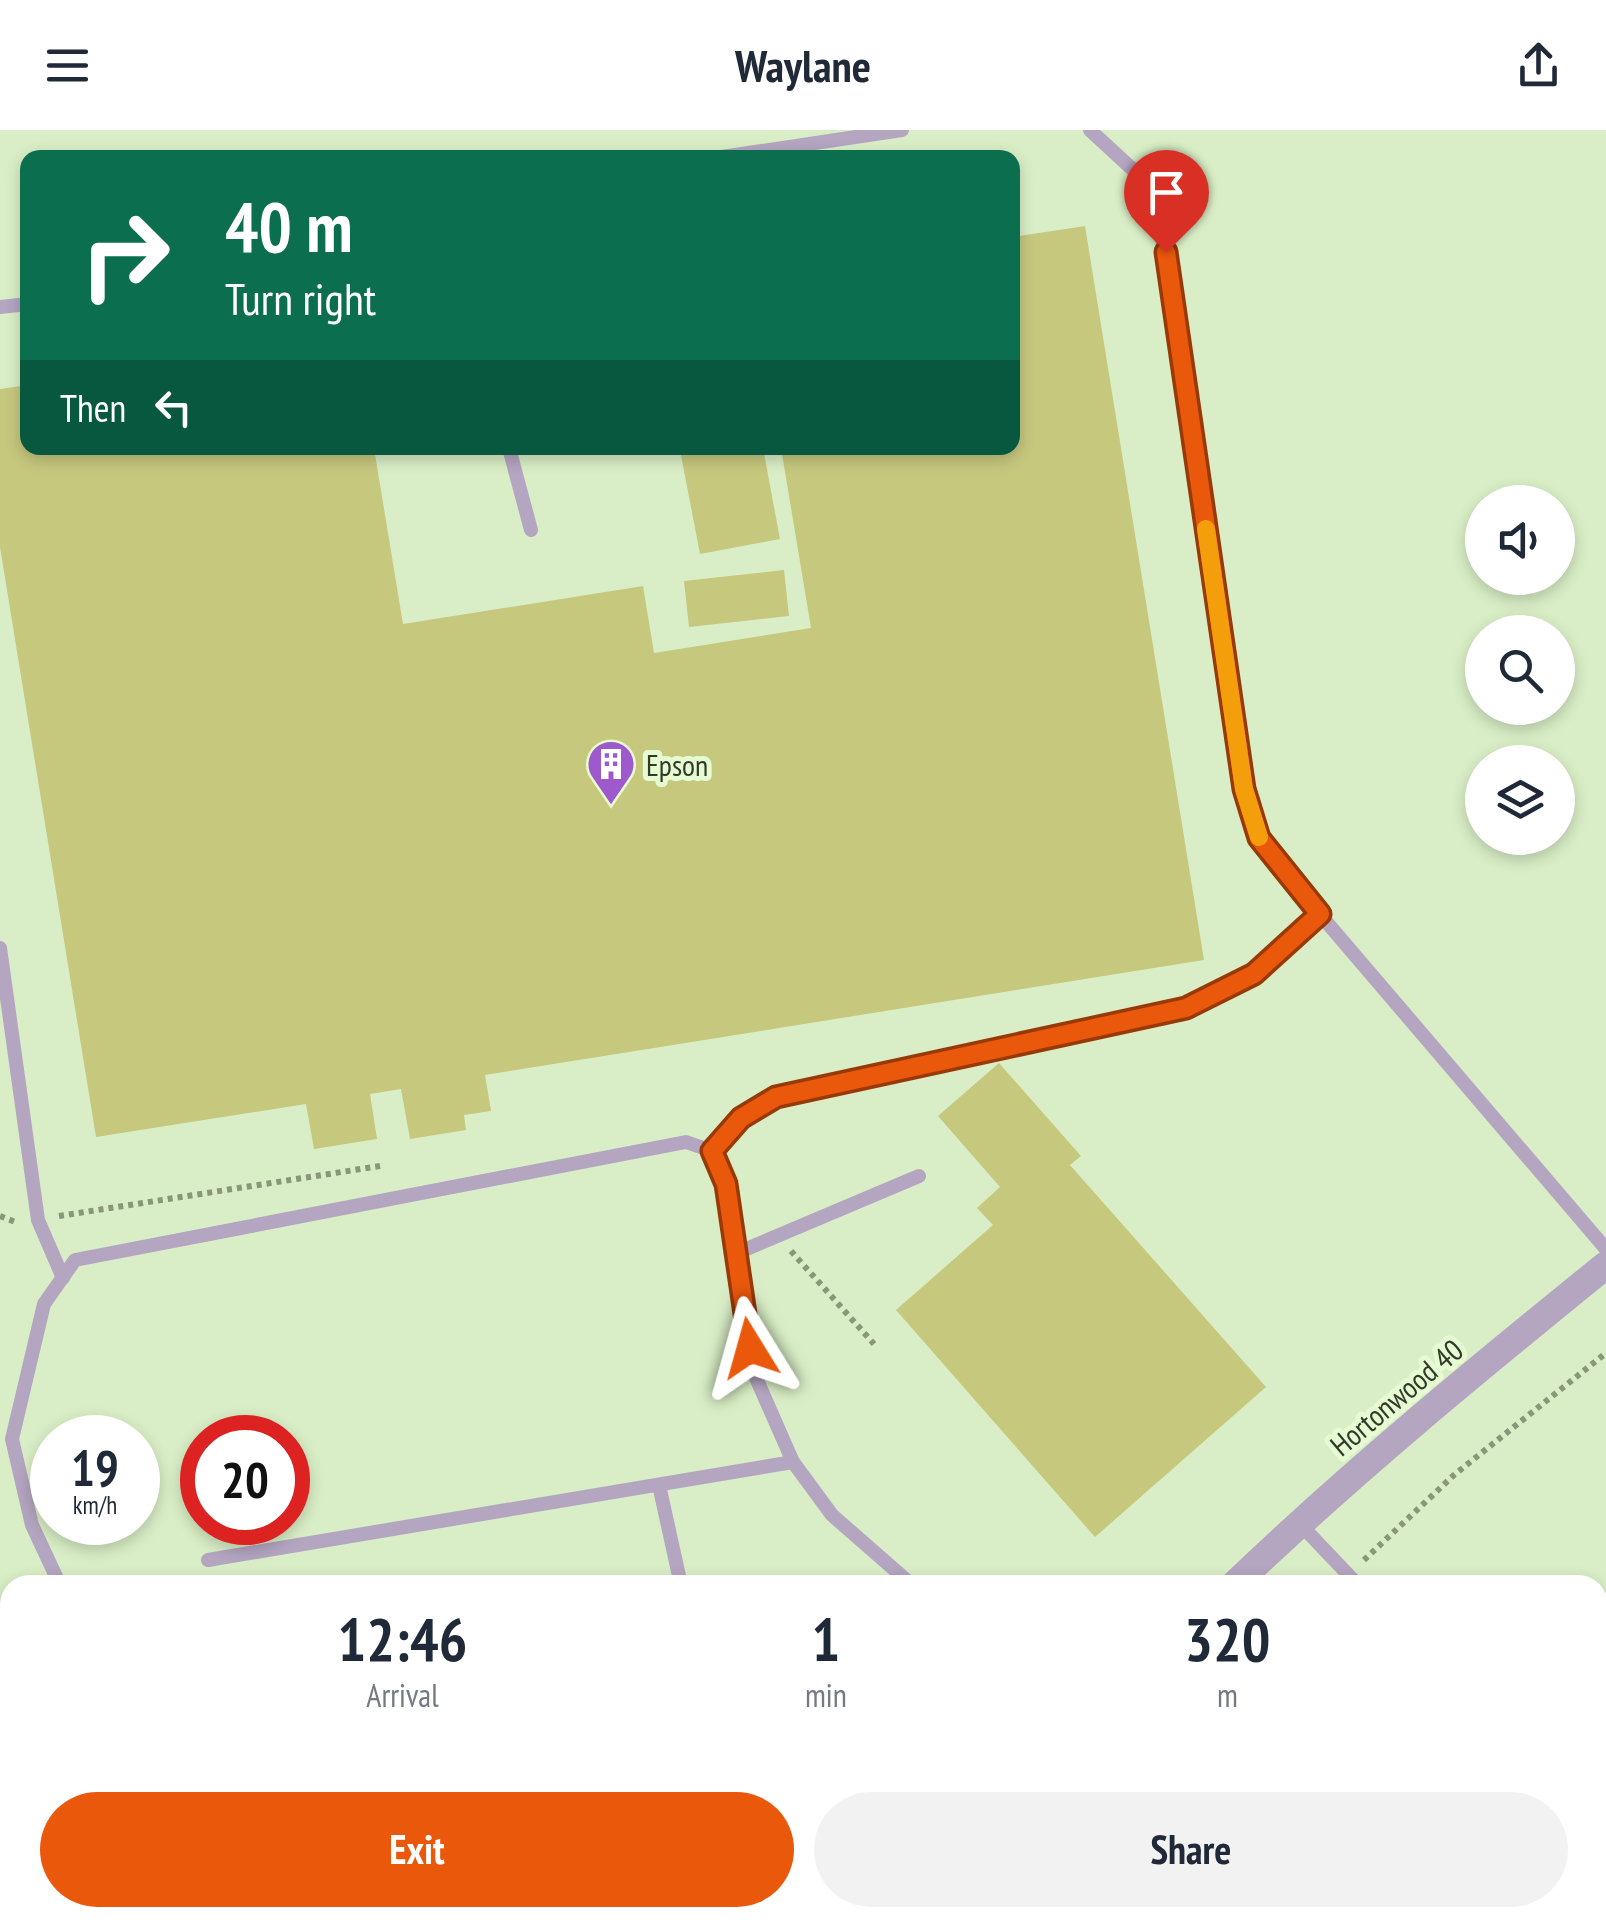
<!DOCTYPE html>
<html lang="en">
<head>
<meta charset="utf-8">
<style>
  :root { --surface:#fff; --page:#f2f2f3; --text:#1f2937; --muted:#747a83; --accent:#ea580c }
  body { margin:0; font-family:"PT Sans Narrow",sans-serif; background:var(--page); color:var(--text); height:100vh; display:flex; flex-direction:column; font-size:38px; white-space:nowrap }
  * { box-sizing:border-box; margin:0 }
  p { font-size:32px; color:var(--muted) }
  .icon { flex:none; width:55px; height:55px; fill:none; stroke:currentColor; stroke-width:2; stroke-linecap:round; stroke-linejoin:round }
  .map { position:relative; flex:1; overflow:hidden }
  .side { position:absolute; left:0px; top:1445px; width:1608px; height:352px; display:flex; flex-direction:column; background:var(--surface); border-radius:30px 30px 0 0; box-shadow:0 5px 15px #0003 }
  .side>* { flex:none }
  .hud { position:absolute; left:20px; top:20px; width:1000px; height:305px; border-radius:20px; box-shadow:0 5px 15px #0003; background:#0b6e4f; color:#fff; overflow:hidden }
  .controls { position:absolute; left:1465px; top:355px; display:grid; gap:20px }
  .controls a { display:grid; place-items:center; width:110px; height:110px; border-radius:50%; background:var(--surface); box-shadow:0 5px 15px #0003; font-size:50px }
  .speed { position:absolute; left:30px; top:1285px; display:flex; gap:20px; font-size:50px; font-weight:700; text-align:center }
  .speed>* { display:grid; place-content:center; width:130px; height:130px; border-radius:50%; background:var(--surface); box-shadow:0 5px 15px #0003; line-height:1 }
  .speed small { font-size:25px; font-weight:400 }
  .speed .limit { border:15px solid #d22; background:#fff; color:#111 }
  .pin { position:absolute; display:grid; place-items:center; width:85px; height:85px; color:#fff; margin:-102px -42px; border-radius:50% 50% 50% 0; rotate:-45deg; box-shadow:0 0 10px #0007 }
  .pin .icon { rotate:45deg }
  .me { position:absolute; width:110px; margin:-55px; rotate:352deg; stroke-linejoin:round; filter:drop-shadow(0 0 8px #0008) }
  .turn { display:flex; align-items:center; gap:35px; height:210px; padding:0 40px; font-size:45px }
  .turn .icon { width:130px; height:130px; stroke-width:2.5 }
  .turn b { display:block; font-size:70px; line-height:85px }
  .then { display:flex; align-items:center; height:95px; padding:0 40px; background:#0003; gap:20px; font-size:38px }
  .eta { display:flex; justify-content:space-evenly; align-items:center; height:170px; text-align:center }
  .eta b { font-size:60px; font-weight:600; line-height:70px }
  .action { display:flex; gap:20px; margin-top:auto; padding:20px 40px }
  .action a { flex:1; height:115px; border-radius:60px; background:var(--accent); color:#fff; font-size:40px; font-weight:600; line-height:115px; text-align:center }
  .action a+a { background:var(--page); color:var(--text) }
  header { display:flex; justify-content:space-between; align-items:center; height:130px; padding:0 40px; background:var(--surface); font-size:45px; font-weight:600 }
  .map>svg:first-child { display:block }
  .building { fill:#c6c87e }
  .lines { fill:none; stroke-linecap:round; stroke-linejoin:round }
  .path { stroke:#88967a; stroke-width:6; stroke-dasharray:5 5; stroke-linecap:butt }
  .lane { stroke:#b4a5c1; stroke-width:14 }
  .street { stroke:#b4a5c1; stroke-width:28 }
  .route-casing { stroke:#983908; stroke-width:25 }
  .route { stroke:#ea580c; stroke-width:18 }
  .slow { stroke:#f59e0b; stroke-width:18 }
  .labels { text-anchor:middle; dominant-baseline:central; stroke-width:10; stroke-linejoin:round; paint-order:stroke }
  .poi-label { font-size:30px; fill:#323a2a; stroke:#e6fbd2; text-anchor:start }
  .street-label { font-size:30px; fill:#323a2a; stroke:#e6fbd2 }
</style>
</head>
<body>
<header><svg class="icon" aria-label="menu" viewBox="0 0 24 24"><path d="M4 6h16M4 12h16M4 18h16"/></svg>Waylane<svg class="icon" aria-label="share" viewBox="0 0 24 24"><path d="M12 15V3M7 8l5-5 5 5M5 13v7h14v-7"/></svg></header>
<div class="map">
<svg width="1606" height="1796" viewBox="0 0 1606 1796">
  <rect width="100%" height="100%" fill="#d9eec6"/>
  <!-- building -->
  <g class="building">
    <path d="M1085 96 1204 830 485 945 491 981 464 985 466 1000 410 1009 401 959 370 964 377 1009 314 1019 306 974 96 1007 0 417V259L28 255V318H374L403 494 643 456 654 523 811 498 781 318H1012V107Z"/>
    <path d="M691 318H763L780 409 700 424 680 320Z"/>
    <path d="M784 440 789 486 689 497 684 451Z"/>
    <path d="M999 933 1081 1026 1070 1035 1266 1257 1095 1407 896 1180 993 1095 977 1078 1000 1057 938 986Z"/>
  </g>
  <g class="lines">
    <!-- path -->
    <g class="path">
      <path d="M0 1086 18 1093"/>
      <path d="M59 1086 380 1036"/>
      <path d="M791 1121 874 1214"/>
      <path d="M1364 1430 1454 1345 1606 1223"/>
      <path d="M1027 1796 1034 1788"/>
    </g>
    <!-- lane -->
    <g class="lane">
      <path d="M1090 0 1142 48 1166 122 1244 659 1259 708 1300 761 1606 1119"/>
      <path d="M715 28 902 0"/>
      <path d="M0 177 28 174"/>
      <path d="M509 318 531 400"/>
      <path d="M0 818 38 1090 63 1148"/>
      <path d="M712 1021 741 988 776 967 1186 878 1254 844 1319 784"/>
      <path d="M737 1123 919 1046"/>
      <path d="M659 1355 681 1455"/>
      <path d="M1299 1393 1358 1455"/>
      <path d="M208 1430 793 1332"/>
      <path d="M60 1455 32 1395 12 1309 44 1174 75 1130 686 1012 712 1021 726 1054 753 1241 793 1332 832 1385 912 1455"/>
      <path d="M1598 1666 1606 1673"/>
      <path d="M1598 1736 1606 1726"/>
      <path d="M729 1788 731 1796"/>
      <path d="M1058 1788 1069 1796"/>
      <path d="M79 1796 86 1788"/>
      <path d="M147 1796 148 1788"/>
      <path d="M1547 1796 1554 1788"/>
    </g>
    <!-- street -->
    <g class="street">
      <path d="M1234 1455C1352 1342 1479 1238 1606 1135"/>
      <path d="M0 1762 10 1769"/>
      <path d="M37 1788 49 1796"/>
      <path d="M943 1796 949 1788"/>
    </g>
  </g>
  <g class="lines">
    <!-- route casing -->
    <g class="route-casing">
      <path id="route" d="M750 1218 726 1054 712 1021 741 988 776 967 1186 878 1254 844 1320 784 1259 708 1244 659 1166 122"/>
    </g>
    <!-- route -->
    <use href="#route" class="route"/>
    <!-- slow -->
    <path class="slow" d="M1206 399 1244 659 1259 707"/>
  </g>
  <!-- icons -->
  <defs>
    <g id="building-pin" transform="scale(2.5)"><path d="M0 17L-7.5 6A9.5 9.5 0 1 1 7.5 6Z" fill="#9e59cd" stroke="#e6fbd2"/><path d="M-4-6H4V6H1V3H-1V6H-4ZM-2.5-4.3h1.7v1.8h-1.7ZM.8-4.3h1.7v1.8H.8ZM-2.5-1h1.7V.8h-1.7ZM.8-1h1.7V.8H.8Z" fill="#fff"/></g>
  </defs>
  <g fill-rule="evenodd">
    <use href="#building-pin" x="611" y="634"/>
  </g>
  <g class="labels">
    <!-- poi labels -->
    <g class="poi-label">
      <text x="646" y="634">Epson</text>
    </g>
    <!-- street labels -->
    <g class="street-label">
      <text transform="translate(1396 1267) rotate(-40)">Hortonwood 40</text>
    </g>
  </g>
</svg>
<div class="controls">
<a><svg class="icon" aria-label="sound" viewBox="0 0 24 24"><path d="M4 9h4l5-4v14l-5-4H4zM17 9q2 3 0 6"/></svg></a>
<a><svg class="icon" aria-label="search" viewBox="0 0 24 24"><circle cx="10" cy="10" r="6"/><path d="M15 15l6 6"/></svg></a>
<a><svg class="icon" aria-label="layers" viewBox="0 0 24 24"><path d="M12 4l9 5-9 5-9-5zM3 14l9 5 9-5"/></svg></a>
</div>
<div class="speed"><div>19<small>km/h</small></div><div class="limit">20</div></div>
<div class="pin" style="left:1166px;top:122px;background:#d93025"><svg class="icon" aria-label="arrive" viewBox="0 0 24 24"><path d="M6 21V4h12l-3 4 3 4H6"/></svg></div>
<svg class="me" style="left:750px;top:1218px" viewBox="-20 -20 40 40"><path d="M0-17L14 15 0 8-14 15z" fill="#ea580c" stroke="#fff" stroke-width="4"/></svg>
<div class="hud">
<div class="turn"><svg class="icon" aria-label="right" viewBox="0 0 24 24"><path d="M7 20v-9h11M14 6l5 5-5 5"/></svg><div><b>40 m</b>Turn right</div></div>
<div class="then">Then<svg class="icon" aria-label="left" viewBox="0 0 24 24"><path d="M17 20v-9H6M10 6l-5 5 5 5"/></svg></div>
</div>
<section class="side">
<div class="eta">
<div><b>12:46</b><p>Arrival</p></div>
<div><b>1</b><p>min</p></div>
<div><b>320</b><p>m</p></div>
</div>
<div class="action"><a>Exit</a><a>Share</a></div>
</section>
</div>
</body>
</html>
